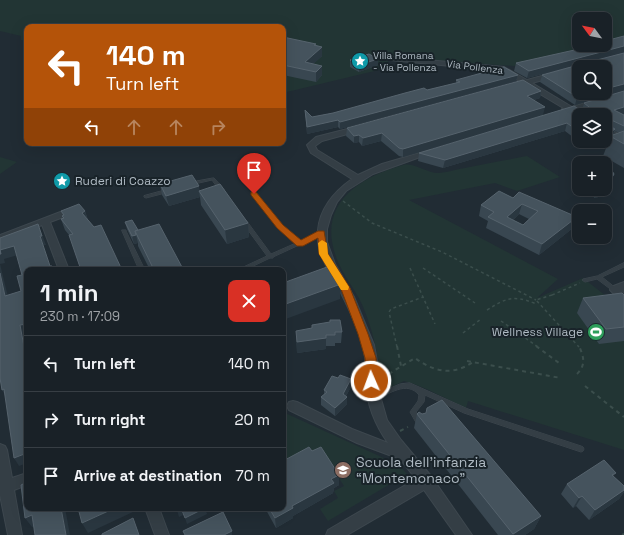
<!DOCTYPE html>
<html lang="en">
<head>
<meta charset="utf-8">
<style>
  :root { --surface:#192127; --page:#22292f; --text:#f1f3f6; --muted:#9fa3a7; --line:#373e44 }
  body { margin:0; font-family:"Space Grotesk",sans-serif; background:var(--page); color:var(--text); height:100vh; display:flex; flex-direction:column; font-size:15px; white-space:nowrap }
  * { box-sizing:border-box; margin:0 }
  p { font-size:13px; color:var(--muted) }
  .icon { flex:none; width:22px; height:22px; fill:none; stroke:currentColor; stroke-width:2; stroke-linecap:round; stroke-linejoin:round }
  .map { position:relative; flex:1; overflow:hidden }
  .panel { position:absolute; left:24px; top:267px; width:262px; height:244px; display:flex; flex-direction:column; background:var(--surface); border-radius:8px; box-shadow:0 4px 16px #0002,0 0 0 1px var(--line) }
  .panel>* { flex:none }
  .top-card { position:absolute; left:24px; top:24px; width:262px; height:122px; border-radius:8px; box-shadow:0 4px 16px #0002,0 0 0 1px var(--line); background:#b45309; color:#fff; overflow:hidden }
  .needle { width:26px; rotate:302deg }
  .controls { position:absolute; left:572px; top:12px; display:grid; gap:8px }
  .controls a { display:grid; place-items:center; width:40px; height:40px; border-radius:8px; background:var(--surface); box-shadow:0 4px 16px #0002,0 0 0 1px var(--line); font-size:20px }
  .pin { position:absolute; display:grid; place-items:center; width:34px; height:34px; color:#fff; margin:-41px -17px; border-radius:50% 50% 50% 0; rotate:-45deg; box-shadow:0 0 4px #0007 }
  .pin .icon { rotate:45deg }
  .me { position:absolute; width:44px; margin:-22px; rotate:358deg; stroke-linejoin:round; filter:drop-shadow(0 0 3px #0008) }
  .turn { display:flex; align-items:center; gap:14px; height:84px; padding:0 16px; font-size:18px }
  .turn .icon { width:52px; height:52px; stroke-width:2.5 }
  .turn b { display:block; font-size:28px; line-height:34px }
  .lanes { display:flex; align-items:center; height:38px; padding:0 16px; background:#0003; justify-content:center; gap:20px; direction:ltr }
  .lanes .off { opacity:.35 }
  .round { display:grid; place-items:center; flex:none; width:42px; height:42px; border-radius:8px; background:var(--page) }
  .headline { display:flex; align-items:center; justify-content:space-between; height:68px; padding:0 16px }
  h1 { font-size:24px; font-weight:700; line-height:30px }
  ul { padding:0; list-style:none }
  li { display:flex; align-items:center; gap:12px; height:56px; padding:0 16px; border-top:1px solid var(--line) }
  li div { flex:1 }
  li b { display:block; font-size:15px }
  li em { font-style:normal }
  .map>svg:first-child { display:block }
  .green { fill:#223534 }
  .lines { fill:none; stroke-linecap:round; stroke-linejoin:round }
  .service-casing { stroke:#3d474e; stroke-width:1 }
  .minor-casing { stroke:#3d474e; stroke-width:2 }
  .path-far1 { stroke:#3b4e4c; stroke-width:1.5; stroke-dasharray:3 3; stroke-linecap:butt }
  .path { stroke:#3b4e4c; stroke-width:2; stroke-dasharray:4 4; stroke-linecap:butt }
  .service { fill:#343e45; fill-rule:evenodd }
  .minor { fill:#343e45; fill-rule:evenodd }
  .wall { fill:#394751; fill-rule:evenodd }
  .shaded-wall { fill:#2a3740 }
  .building { fill:#45535d; stroke:#56636d; fill-rule:evenodd }
  .route { fill:#b45309; stroke:#753606 }
  .slow { fill:#f59e0b }
  .labels { text-anchor:middle; dominant-baseline:central; stroke-width:4; stroke-linejoin:round; paint-order:stroke }
  .far-poi-label { font-size:10px; fill:#aeb9c2; stroke:#192329; text-anchor:start }
  .far-street-label { font-size:10px; fill:#aeb9c2; stroke:#192329 }
  .poi-label { font-size:12px; fill:#aeb9c2; stroke:#192329; text-anchor:start }
  .near-poi-label { font-size:14px; fill:#aeb9c2; stroke:#192329; text-anchor:start }
</style>
</head>
<body>
<div class="map">
<svg width="624" height="535" viewBox="0 0 624 535">
  <rect width="100%" height="100%" fill="#212c34"/>
  <!-- green -->
  <g class="green">
    <path d="M0 0H624V38L605 43V19H579V45H598L514 66 396 58 388 60 387 68 287 92 283 91V27H27V41L21 40V36L0 31Z"/>
    <path d="M527 156 560 177 517 191 495 183 409 200 558 279 537 298 583 278 624 310V450L468 401 466 408C445 399 427 387 404 381L380 392C380 362 375 337 364 309 358 293 346 280 339 264 314 209 353 179 403 165 413 162 427 173 438 173 446 173 456 169 465 168 486 164 506 160 527 156Z"/>
    <path d="M0 157 17 162 0 174Z"/>
    <path d="M283 412 399 465 407 474 328 521 320 509 338 498 334 491 344 486 322 452 283 466Z"/>
  </g>
  <g class="lines">
    <!-- service casing -->
    <g class="service-casing">
      <g id="service">
        <path d="M213 178H214L224 189V191H220L212 180 190 185 188 184V183Z"/>
        <path d="M165 190H167L169 191V192L146 198 144 197V196Z"/>
        <path d="M252 193H256L282 226 300 241 319 232H323V234L302 244V245H299L273 257V258H270L245 270H238L239 269 267 256 242 222V220H246L271 254 296 243 278 228 252 195Z"/>
        <path d="M122 230H126V231L145 270H139L122 231Z"/>
        <path d="M624 263V267L602 277 617 289 618 290 617 291H613L597 279 585 282 582 280 583 279 597 276Z"/>
        <path d="M410 383 468 409 581 446 583 447 584 449 583 451 581 452 464 413 425 395 424 402 416 412 423 424 422 426 420 427 418 426 410 412 418 401 419 395C407 380 389 394 375 400L373 399 372 397 373 395 400 384Z"/>
      </g>
    </g>
    <!-- minor casing -->
    <g class="minor-casing">
      <g id="minor">
        <path d="M382 56 504 67 527 80 579 66 582 67H579V70L532 83 572 107 595 100 599 102 577 110 585 115H579V117L570 112 562 113V109H565L525 85 511 87V85L521 82 502 71 380 59V57Z"/>
        <path d="M359 126 363 128 362 130 322 141 315 146 317 150 358 175 382 164 430 150 434 152 373 174 346 191 337 202 331 215 327 229V242L335 264 354 297 374 345 377 361 379 392 387 420 401 440 431 476 472 535H456L424 490 347 535H326L328 530 416 479 400 459 357 443 289 410 287 406 289 402 293 401 297 402 352 429 388 443C375 425 367 404 365 381 365 373 366 365 365 357 362 337 352 315 343 297 333 275 315 256 318 230 320 208 335 191 352 179L311 153 307 145 316 137Z"/>
        <path d="M605 127 624 137V142L605 132Z"/>
        <path d="M63 211 66 212 68 214 66 216 50 222 69 270H59L42 225 0 241V235Z"/>
        <path d="M624 282V301L620 300 610 290 611 287Z"/>
        <path d="M0 444 5 446 7 450 12 478 27 473V485L14 490 22 535H8L0 495Z"/>
        <path d="M145 508H159L169 535H155Z"/>
      </g>
    </g>
    <!-- path-far1 -->
    <g class="path-far1">
      <path d="M343 201 372 223 442 252 536 300"/>
      <path d="M410 268 435 324"/>
      <path d="M423 268 475 303"/>
      <path d="M552 295 536 300 579 347"/>
      <path d="M552 295 580 283"/>
      <path d="M487 310C506 298 513 295 534 303L536 300"/>
      <path d="M501 321 538 347"/>
      <path d="M463 333 481 319"/>
      <path d="M397 347 389 312 391 309 423 297"/>
    </g>
    <!-- path -->
    <g class="path">
      <path d="M397 346 401 366"/>
      <path d="M536 346 559 363"/>
      <path d="M467 361 561 378"/>
      <path d="M577 374C586 365 584 357 579 346"/>
      <path d="M382 378 415 358C434 372 453 376 473 362"/>
      <path d="M585 386 624 417"/>
      <path d="M400 431 408 427"/>
      <path d="M622 535 624 534"/>
    </g>
    <!-- service -->
    <use href="#service" class="service"/>
    <!-- minor -->
    <use href="#minor" class="minor"/>
  </g>
  <!-- wall -->
  <g class="wall">
    <path d="M624 36V114H623L624 115V168L603 156 610 138 605 139V115H579V141H598L582 144 565 131 443 168 418 161 419 153 582 110 584 103 624 91 575 105 540 82 542 75 579 65 527 78 514 71 516 63 605 45ZM615 131 619 133 613 135Z"/>
    <path d="M283 37 322 47V56L313 64 322 75 316 82 283 75Z"/>
    <path d="M350 60 378 65 359 72 350 67Z"/>
    <path d="M518 75 516 81 340 129 338 127 307 134 305 110 312 117 333 113 456 83V80Z"/>
    <path d="M541 91 540 98 534 100 543 115 403 157 399 156 381 141 362 146 359 142 354 143 346 136 347 128Z"/>
    <path d="M614 174 605 195 595 198 582 189H605Z"/>
    <path d="M160 184 200 190 248 223 249 237 227 244 201 205 200 197 169 206 162 195Z"/>
    <path d="M499 191 573 228 539 255 486 228 488 221 479 216 481 205ZM519 214 529 219 523 225 513 220Z"/>
    <path d="M61 211H85L88 220 94 227 69 235 65 230 61 219H63L62 216 63 215Z"/>
    <path d="M125 222 138 230 183 269 184 270H150L138 246V243L134 244 127 229Z"/>
    <path d="M624 295V341L599 344 577 313 583 298Z"/>
    <path d="M296 331 342 332 341 343H335V346H326V349L297 353Z"/>
    <path d="M338 378 351 379V387L346 396 347 397V404L335 416 321 405V397L324 395V390Z"/>
    <path d="M417 414 541 516 534 529 525 535H498L414 428Z"/>
    <path d="M312 451 339 475V485L334 488 333 493 293 516V518L276 528 265 508H283Z"/>
    <path d="M616 473 613 476 624 486V492L619 499 589 520 576 506 573 508 561 494 567 484Z"/>
  </g>
  <!-- shaded-wall -->
  <g class="shaded-wall">
    <path d="M316 44V52L322 47V56L307 70 305 62 314 45Z"/>
    <path d="M624 46V53L527 78 529 71Z"/>
    <path d="M378 59V65L359 72V65Z"/>
    <path d="M322 66V75L316 82V72Z"/>
    <path d="M518 75 516 81 340 129V122Z"/>
    <path d="M624 84V91L575 105 577 97 591 93H605V89Z"/>
    <path d="M541 91 540 98 525 103 527 96Z"/>
    <path d="M545 107 543 115 403 157V149Z"/>
    <path d="M624 107V114L611 118 614 110Z"/>
    <path d="M338 120V127L307 134V127Z"/>
    <path d="M567 123 565 131 443 168 445 160Z"/>
    <path d="M615 129 612 137 610 136V138L605 139V132Z"/>
    <path d="M382 133 381 141 362 146 363 138Z"/>
    <path d="M359 135V142L354 143V136Z"/>
    <path d="M584 141H598L582 144Z"/>
    <path d="M614 174 605 195 595 198 599 189H605V183Z"/>
    <path d="M199 186 200 193 199 191 200 197 169 206 166 196Z"/>
    <path d="M522 204 519 214 506 226 507 217Z"/>
    <path d="M85 211 88 221 82 213Z"/>
    <path d="M577 217 573 228 539 255 542 244Z"/>
    <path d="M248 223 249 237 227 244 225 230Z"/>
    <path d="M38 224 46 245H43L52 270 40 236Z"/>
    <path d="M136 235 138 243 134 244 132 236Z"/>
    <path d="M14 246 18 255 4 259 5 263 0 264 10 305 5 296 0 273V250Z"/>
    <path d="M341 284 340 299 283 320V305Z"/>
    <path d="M27 324V334H25L27 347V363L20 325Z"/>
    <path d="M326 338V349L297 353V342Z"/>
    <path d="M351 379V387L343 401V394Z"/>
    <path d="M4 389 7 399 2 390Z"/>
    <path d="M347 397V404L335 416V408Z"/>
    <path d="M27 453V463L19 466 14 458Z"/>
    <path d="M339 475V485L334 488 333 493 293 516V518L276 528 275 518 331 479Z"/>
    <path d="M624 490V492L619 499 589 520 595 510Z"/>
    <path d="M582 496 576 506 573 508 579 498Z"/>
    <path d="M61 508H65L70 535H66Z"/>
    <path d="M115 508H134L135 511 88 533 82 523Z"/>
    <path d="M181 508 183 515 179 517 177 510Z"/>
    <path d="M205 508 207 514 187 524 185 518Z"/>
    <path d="M32 515 39 525 32 527 25 518Z"/>
    <path d="M541 516 534 529 525 535H513Z"/>
    <path d="M232 531V535H224Z"/>
  </g>
  <!-- building -->
  <g class="building">
    <path d="M624 36V46L529 71 516 63 597 45H605V41Z"/>
    <path d="M283 37 316 44 314 45 322 47 305 62 322 66 316 72 283 65Z"/>
    <path d="M624 53V84L605 89V67H579V93H591L577 97 542 75 582 64 583 61H593Z"/>
    <path d="M369 54 378 59 359 65 350 60Z"/>
    <path d="M504 67 518 75 340 122 338 120 307 127 305 110 312 117 333 113 405 93 424 88 427 90 460 82 456 80Z"/>
    <path d="M523 80 541 91 527 96 545 107 403 149 399 148 382 133 363 138 359 135 354 136 347 128Z"/>
    <path d="M624 91V107L614 110 624 115V126L607 118 606 124 615 129 614 130 605 132V115H579V132L567 123 445 160 419 153 574 106 582 111 589 107 584 103Z"/>
    <path d="M624 131V144L610 136Z"/>
    <path d="M605 166H609L614 174 610 181 605 183Z"/>
    <path d="M192 175 199 186 166 196 160 184Z"/>
    <path d="M220 184 248 223 225 230 199 191Z"/>
    <path d="M499 191 513 198 519 192 577 217 542 244 488 217 494 212 481 205ZM522 204 538 211 523 225 507 217Z"/>
    <path d="M79 204 85 211 82 213 94 227 101 225 122 270H81L69 235 73 234 61 219 64 218 62 216 64 215 61 211Z"/>
    <path d="M132 220 138 230 135 231 136 235 132 236 125 222Z"/>
    <path d="M38 224 42 236H40L50 266H52L53 270H27V324L20 325 27 363V453L14 458 4 389 2 390 0 378V273L5 296 21 291 17 276 22 275 14 246 0 250 1 254H0V238Z"/>
    <path d="M159 224 183 269 179 270H154L135 231Z"/>
    <path d="M327 267 341 284 283 305V283Z"/>
    <path d="M622 293 624 295V327L606 329 583 298Z"/>
    <path d="M330 320H340L342 332H335V335H326V338L297 342 296 331 312 328V325L330 322Z"/>
    <path d="M340 375 351 379 343 394 347 397 335 408 321 397 327 392 324 390 332 376 338 378Z"/>
    <path d="M442 400 541 516 513 534 417 414 419 412 422 414 426 413 427 408Z"/>
    <path d="M309 447 312 451 321 447 339 475 331 479 334 483 292 506 293 508 275 518 269 508H283V461Z"/>
    <path d="M604 460 616 473 612 475 624 486V490L595 510 582 496 579 498 567 484Z"/>
    <path d="M27 482V508H61L66 535H35L32 515 25 518 21 485Z"/>
    <path d="M78 508H115L82 523Z"/>
    <path d="M176 508H205L185 518 181 508 177 510Z"/>
    <path d="M223 512 232 531 224 535H185L183 531Z"/>
    <path d="M133 518 139 535H102V534Z"/>
  </g>
  <!-- route -->
  <path class="route" d="M251 192H256L283 225 301 240 318 231H324L328 254 350 288 368 334 376 358 377 381 375 384H368L366 381 365 358 358 334 341 289 319 254 318 238 303 246H297L277 228 251 195Z"/>
  <!-- slow -->
  <path class="slow" d="M322 240 327 243 328 254 349 287 348 290H341L319 254 318 243Z"/>
  <!-- icons -->
  <defs>
    <g id="sight-disc" transform="scale(0.9)"><circle r="9.5" fill="#0f9aa8" stroke="#192329"/><path d="M0-6L1.8-2.2L6-1.7L2.9 1.2L3.7 5.4L0 3.3L-3.7 5.4L-2.9 1.2L-6-1.7L-1.8-2.2Z" fill="#fff"/></g>
    <g id="stadium-disc" transform="scale(0.9)"><circle r="9.5" fill="#2e9e5b" stroke="#192329"/><path d="M0-5a6.5 5 0 1 0 0 10a6.5 5 0 1 0 0-10ZM-3.5-1.8h7v3.6h-7Z" fill="#fff"/></g>
    <g id="school-disc" transform="scale(0.9)"><circle r="9.5" fill="#8d6e63" stroke="#192329"/><path d="M0-5L7-2L0 1L-7-2ZM-4 1L0 2.5L4 1V4Q0 6-4 4Z" fill="#fff"/></g>
  </defs>
  <g fill-rule="evenodd">
    <use href="#sight-disc" x="360" y="61"/>
    <use href="#sight-disc" x="62" y="181"/>
    <use href="#stadium-disc" x="596" y="332"/>
    <use href="#school-disc" x="343" y="470"/>
  </g>
  <g class="labels">
    <!-- far-poi labels -->
    <g class="far-poi-label">
      <text x="373" y="55">Villa Romana<tspan x="373" dy="12">- Via Pollenza</tspan></text>
    </g>
    <!-- far-street labels -->
    <g class="far-street-label">
      <text transform="translate(475 67) rotate(7)">Via Pollenza</text>
    </g>
    <!-- poi labels -->
    <g class="poi-label">
      <text x="75" y="181">Ruderi di Coazzo</text>
      <text x="583" y="332" text-anchor="end">Wellness Village</text>
    </g>
    <!-- near-poi labels -->
    <g class="near-poi-label">
      <text x="356" y="462">Scuola dell’infanzia<tspan x="356" dy="16">“Montemonaco”</tspan></text>
    </g>
  </g>
</svg>
<div class="controls">
<a><svg class="needle" viewBox="-14 -14 28 28"><path d="M0-13l5 13h-10z" fill="#e53935"/><path d="M0 13l5-13h-10z" fill="#9fa3a7"/></svg></a>
<a><svg class="icon" aria-label="search" viewBox="0 0 24 24"><circle cx="10" cy="10" r="6"/><path d="M15 15l6 6"/></svg></a>
<a><svg class="icon" aria-label="layers" viewBox="0 0 24 24"><path d="M12 4l9 5-9 5-9-5zM3 14l9 5 9-5"/></svg></a>
<a>+</a>
<a>−</a>
</div>
<div class="pin" style="left:254px;top:194px;background:#d93025"><svg class="icon" aria-label="arrive" viewBox="0 0 24 24"><path d="M6 21V4h12l-3 4 3 4H6"/></svg></div>
<svg class="me" style="left:371px;top:381px" viewBox="-20 -20 40 40"><circle r="17" fill="#b45309" stroke="#fff" stroke-width="3"/><path d="M0-11L8 9 0 5-8 9z" fill="#fff"/></svg>
<div class="top-card">
<div class="turn"><svg class="icon" aria-label="left" viewBox="0 0 24 24"><path d="M17 20v-9H6M10 6l-5 5 5 5"/></svg><div><b>140 m</b>Turn left</div></div>
<div class="lanes"><svg class="icon" aria-label="left" viewBox="0 0 24 24"><path d="M17 20v-9H6M10 6l-5 5 5 5"/></svg><svg class="icon off" aria-label="ahead" viewBox="0 0 24 24"><path d="M12 20V5M6 11l6-6 6 6"/></svg><svg class="icon off" aria-label="ahead" viewBox="0 0 24 24"><path d="M12 20V5M6 11l6-6 6 6"/></svg><svg class="icon off" aria-label="right" viewBox="0 0 24 24"><path d="M7 20v-9h11M14 6l5 5-5 5"/></svg></div>
</div>
<section class="panel">
<div class="headline"><div><h1>1 min</h1><p>230 m · 17:09</p></div><a class="round" style="background:#d93025;color:#fff"><svg class="icon" aria-label="close" viewBox="0 0 24 24"><path d="M6 6l12 12M18 6L6 18"/></svg></a></div>
<ul>
<li><svg class="icon" aria-label="left" viewBox="0 0 24 24"><path d="M17 20v-9H6M10 6l-5 5 5 5"/></svg><div><b>Turn left</b></div><em>140 m</em></li>
<li><svg class="icon" aria-label="right" viewBox="0 0 24 24"><path d="M7 20v-9h11M14 6l5 5-5 5"/></svg><div><b>Turn right</b></div><em>20 m</em></li>
<li><svg class="icon" aria-label="arrive" viewBox="0 0 24 24"><path d="M6 21V4h12l-3 4 3 4H6"/></svg><div><b>Arrive at destination</b></div><em>70 m</em></li>
</ul>
</section>
</div>
</body>
</html>
